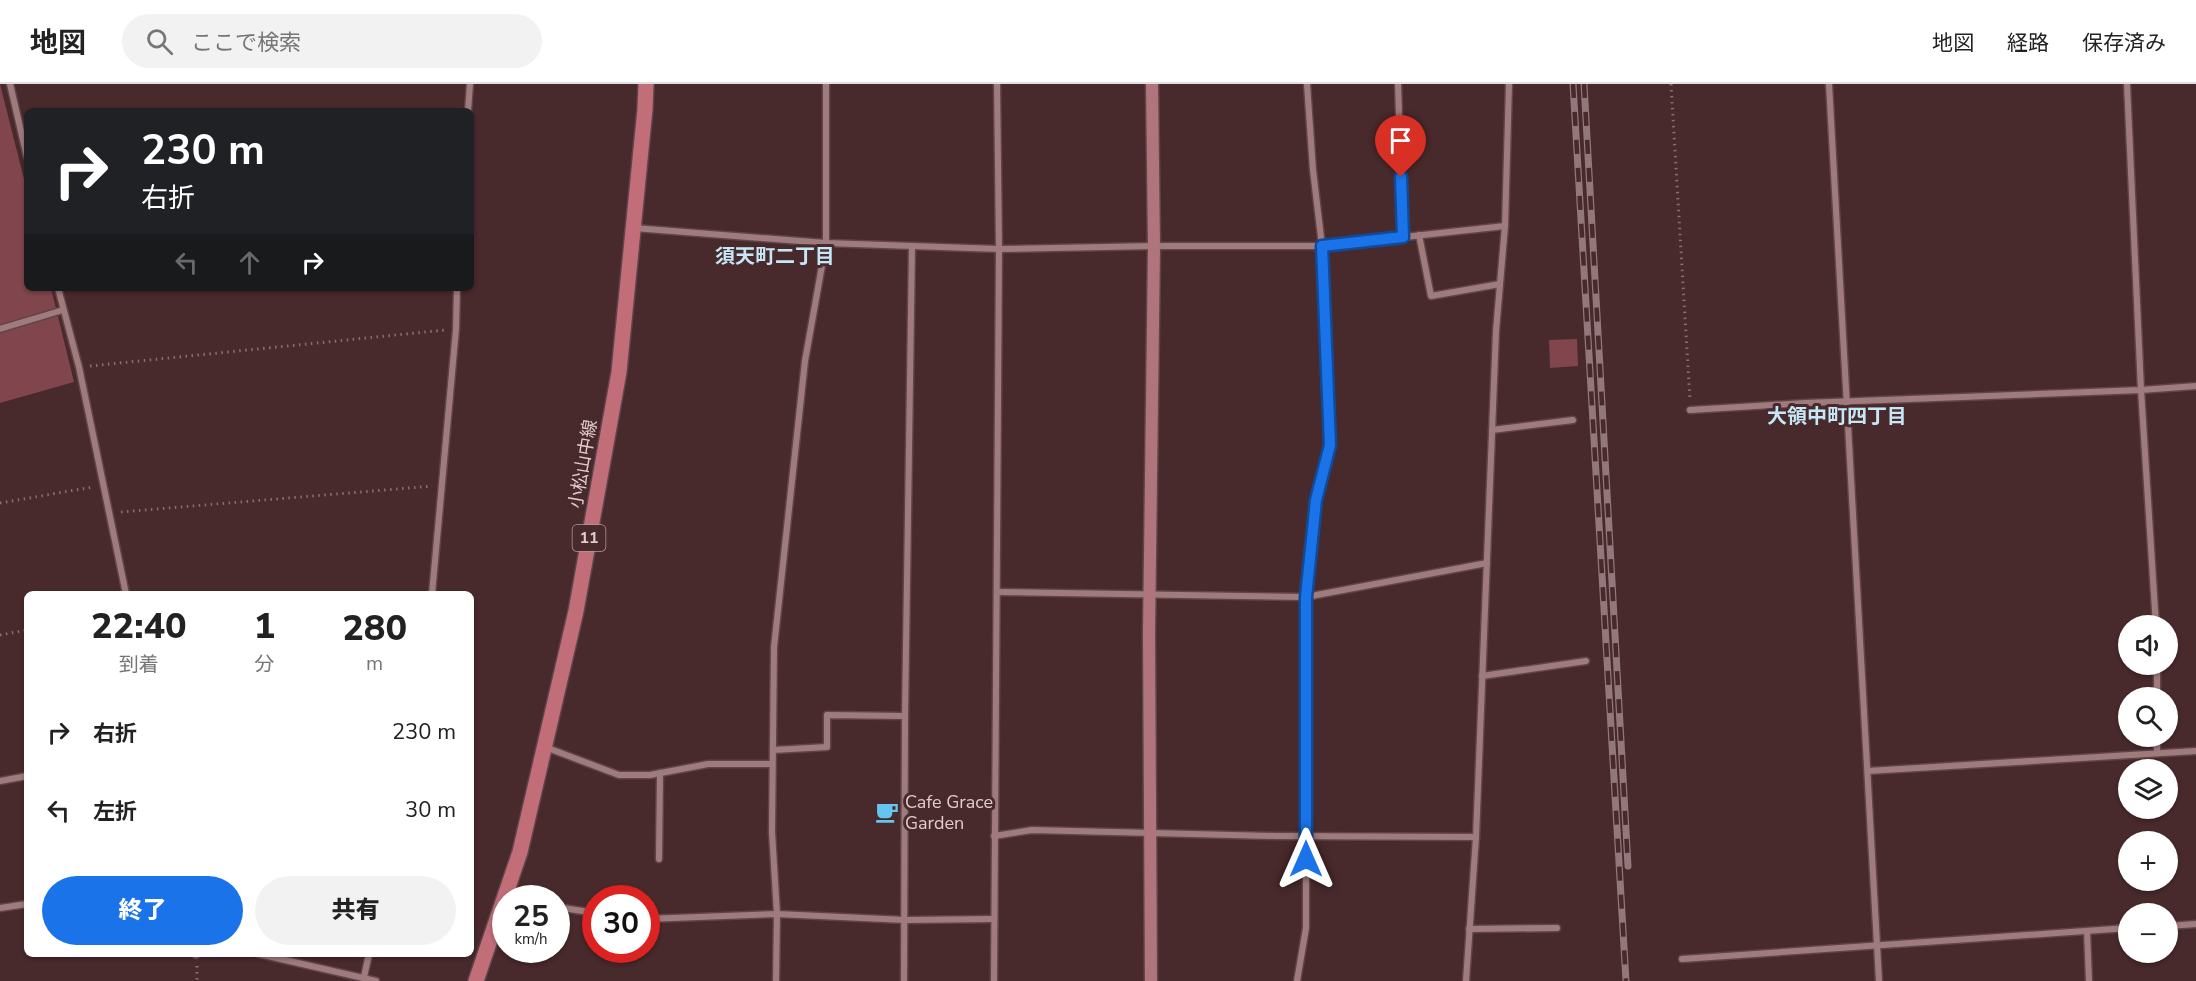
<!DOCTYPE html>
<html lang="ja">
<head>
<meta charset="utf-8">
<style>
  :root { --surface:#fff; --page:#f2f2f2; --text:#222; --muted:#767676; --line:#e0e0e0; --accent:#1a73e8 }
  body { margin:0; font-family:"Nunito Sans","Noto Sans JP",sans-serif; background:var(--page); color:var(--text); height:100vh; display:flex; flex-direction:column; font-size:22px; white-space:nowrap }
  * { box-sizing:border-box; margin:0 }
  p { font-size:20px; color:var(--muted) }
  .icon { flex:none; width:33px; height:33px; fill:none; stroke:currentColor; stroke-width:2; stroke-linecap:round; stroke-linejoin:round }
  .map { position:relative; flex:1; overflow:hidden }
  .sheet { position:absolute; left:24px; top:507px; width:450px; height:366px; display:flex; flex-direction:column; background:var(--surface); border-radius:9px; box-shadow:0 2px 4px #0004 }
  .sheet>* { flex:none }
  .top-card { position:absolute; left:24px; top:24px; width:450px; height:183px; border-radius:9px; box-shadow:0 2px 4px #0004; background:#202124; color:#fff; overflow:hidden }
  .controls { position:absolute; left:2118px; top:531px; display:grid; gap:12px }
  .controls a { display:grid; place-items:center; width:60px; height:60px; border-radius:50%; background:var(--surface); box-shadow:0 2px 4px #0004; font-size:30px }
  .speed { position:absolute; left:492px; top:801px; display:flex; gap:12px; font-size:30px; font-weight:700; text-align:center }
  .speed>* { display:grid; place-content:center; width:78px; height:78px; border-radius:50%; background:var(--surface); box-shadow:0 2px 4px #0004; line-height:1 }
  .speed small { font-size:15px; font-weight:400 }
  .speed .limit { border:9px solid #d22; background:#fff; color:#111 }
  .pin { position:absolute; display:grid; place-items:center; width:51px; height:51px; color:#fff; margin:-62px -26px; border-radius:50% 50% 50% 0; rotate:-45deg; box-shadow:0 0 6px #0007 }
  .pin .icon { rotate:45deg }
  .me { position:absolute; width:66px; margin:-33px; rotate:0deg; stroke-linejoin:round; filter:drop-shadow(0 0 4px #0008) }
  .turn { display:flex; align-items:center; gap:21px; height:126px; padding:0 18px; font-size:27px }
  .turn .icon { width:78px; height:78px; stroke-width:2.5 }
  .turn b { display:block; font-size:42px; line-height:51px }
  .lanes { display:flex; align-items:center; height:57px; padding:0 18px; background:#0003; justify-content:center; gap:30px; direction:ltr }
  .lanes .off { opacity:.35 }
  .eta { display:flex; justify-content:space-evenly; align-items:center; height:102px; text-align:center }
  .eta b { font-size:36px; font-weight:800; line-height:42px }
  .primary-button { display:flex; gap:12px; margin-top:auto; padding:12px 18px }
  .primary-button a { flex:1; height:69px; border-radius:36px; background:var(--accent); color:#fff; font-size:24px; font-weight:800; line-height:69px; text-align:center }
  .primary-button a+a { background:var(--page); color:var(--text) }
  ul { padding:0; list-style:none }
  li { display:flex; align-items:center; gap:18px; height:78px; padding:0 18px }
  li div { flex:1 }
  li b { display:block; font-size:22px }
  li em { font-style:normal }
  header { display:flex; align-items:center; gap:36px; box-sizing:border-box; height:84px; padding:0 30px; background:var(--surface); border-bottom:2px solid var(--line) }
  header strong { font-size:28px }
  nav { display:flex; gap:33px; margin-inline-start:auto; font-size:21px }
  .search { width:420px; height:54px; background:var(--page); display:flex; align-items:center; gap:15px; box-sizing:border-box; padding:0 21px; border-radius:33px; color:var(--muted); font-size:22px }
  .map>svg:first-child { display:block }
  .green { fill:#81454d }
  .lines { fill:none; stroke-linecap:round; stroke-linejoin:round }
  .street-casing { stroke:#5f4549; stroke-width:9 }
  .secondary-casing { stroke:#5f4549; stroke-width:15 }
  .primary-casing { stroke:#5f4549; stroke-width:18 }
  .path { stroke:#8a6f72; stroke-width:3; stroke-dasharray:1.5 4.5; stroke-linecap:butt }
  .street { stroke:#a07b7e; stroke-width:6 }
  .secondary { stroke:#b0747c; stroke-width:12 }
  .primary { stroke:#c16e79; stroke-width:15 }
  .rail-casing { stroke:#92787a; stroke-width:7 }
  .rail { stroke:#48292c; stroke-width:4.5; stroke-dasharray:14; stroke-linecap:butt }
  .route-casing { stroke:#114b97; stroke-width:15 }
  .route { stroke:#1a73e8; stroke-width:10 }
  .labels { text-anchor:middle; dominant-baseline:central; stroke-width:6; stroke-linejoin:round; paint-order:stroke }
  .shield { fill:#48292c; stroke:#b29a9d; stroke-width:1.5 }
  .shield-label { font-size:16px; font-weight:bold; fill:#e0cbcd }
  .street-label { font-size:18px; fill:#e0cbcd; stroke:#48292c }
  .poi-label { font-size:18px; fill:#e0cbcd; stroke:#48292c; text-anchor:start }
  .neighbourhood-label { font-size:20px; font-weight:bold; fill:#c6e7f6; stroke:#48292c }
</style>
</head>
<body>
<header>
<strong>地図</strong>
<div class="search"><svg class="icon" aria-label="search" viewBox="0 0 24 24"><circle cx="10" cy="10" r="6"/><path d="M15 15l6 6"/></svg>ここで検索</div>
<nav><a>地図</a><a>経路</a><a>保存済み</a></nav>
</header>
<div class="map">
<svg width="2196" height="897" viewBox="0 0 2196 897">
  <rect width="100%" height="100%" fill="#48292c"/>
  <!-- green -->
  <g class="green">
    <path d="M0 0 27 107V204H51L74 298 0 319Z"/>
    <path d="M1577 255 1578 282 1550 284 1549 256Z"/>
  </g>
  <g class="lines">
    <!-- street casing -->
    <g class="street-casing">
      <g id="street">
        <path d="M10 0 27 73"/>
        <path d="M1398 0 1403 153"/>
        <path d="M1829 0 1879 897"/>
        <path d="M2127 0 2141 306 2156 542"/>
        <path d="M468 27 470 0"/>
        <path d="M634 144 826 159 999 165 1154 162H1322L1505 142"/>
        <path d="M1419 151 1431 212 1500 200"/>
        <path d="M58 204 79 283 126 510"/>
        <path d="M0 245 63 226"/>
        <path d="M1690 326 1805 319 2141 306 2196 302"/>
        <path d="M1492 346 1573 336"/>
        <path d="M997 508 1306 513 1487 479"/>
        <path d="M432 510 456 245 457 204"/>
        <path d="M2157 580V614"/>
        <path d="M1482 592 1586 577"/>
        <path d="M2157 652V669"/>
        <path d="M545 663 619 691H650L708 680H772"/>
        <path d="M773 666 827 663V631L905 632"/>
        <path d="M1868 687 2196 667"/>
        <path d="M0 697 27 692"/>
        <path d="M994 752 1032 746 1276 752 1476 753"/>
        <path d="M659 775 660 689"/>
        <path d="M556 823 596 829"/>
        <path d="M0 824 27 820"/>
        <path d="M646 835 777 830 906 836 994 835"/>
        <path d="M2168 842 2196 840"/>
        <path d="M1469 845 1557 844"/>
        <path d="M2087 847 2089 897"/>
        <path d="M196 870V871"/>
        <path d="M259 870 376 897"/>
        <path d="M1682 875 2128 844"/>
        <path d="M364 893 369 870"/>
        <path d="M776 897 777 830 772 748 774 563 805 277 826 159V0"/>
        <path d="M904 897 905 632 912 162"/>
        <path d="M994 897 999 165 997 0"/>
        <path d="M1297 897 1306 844V513L1316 416 1330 361 1322 162 1313 86 1307 0"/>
        <path d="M1466 897 1476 753 1496 247 1505 142 1509 0"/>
      </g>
    </g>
    <!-- secondary casing -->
    <g class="secondary-casing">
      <path id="secondary" d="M1151 897 1149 549 1154 162 1152 0"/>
    </g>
    <!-- primary casing -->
    <g class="primary-casing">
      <path id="primary" d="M476 897 520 768 576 527 619 288 645 25 646 0"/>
    </g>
    <!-- path -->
    <g class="path">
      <path d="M1671 0 1690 316"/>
      <path d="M90 282 445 246"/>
      <path d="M0 419 93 403"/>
      <path d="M121 428 432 402"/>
      <path d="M0 551 27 546"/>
      <path d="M197 882V897"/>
    </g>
    <!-- street -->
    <use href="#street" class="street"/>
    <!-- secondary -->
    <use href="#secondary" class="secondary"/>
    <!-- primary -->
    <use href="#primary" class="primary"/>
    <!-- rail casing -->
    <g class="rail-casing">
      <g id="rail">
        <path d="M1573 0 1626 897"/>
        <path d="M1584 0 1628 782"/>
      </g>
    </g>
    <!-- rail -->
    <use href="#rail" class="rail"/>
  </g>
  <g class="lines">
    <!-- route casing -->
    <g class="route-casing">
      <path id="route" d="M1306 775V513L1316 416 1330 361 1322 162 1403 153 1401 93"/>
    </g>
    <!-- route -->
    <use href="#route" class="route"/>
  </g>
  <!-- icons -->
  <defs>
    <g id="cafe-bare" transform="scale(1.8)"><path d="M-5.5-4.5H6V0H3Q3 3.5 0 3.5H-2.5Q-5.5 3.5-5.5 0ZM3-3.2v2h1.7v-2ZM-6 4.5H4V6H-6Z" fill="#65c5ee" stroke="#48292c" stroke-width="2.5" paint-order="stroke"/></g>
  </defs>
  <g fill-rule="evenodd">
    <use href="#cafe-bare" x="887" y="728"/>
  </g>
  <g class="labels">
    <!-- shield labels -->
    <rect class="shield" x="572.5" y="441" width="33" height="26" rx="4.5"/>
    <g class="shield-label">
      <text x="589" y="454">11</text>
    </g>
    <!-- street labels -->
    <g class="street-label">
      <text transform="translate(583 380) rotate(-80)">小松山中線</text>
    </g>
    <!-- poi labels -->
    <g class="poi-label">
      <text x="905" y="718">Cafe Grace<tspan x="905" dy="21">Garden</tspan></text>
    </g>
    <!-- neighbourhood labels -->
    <g class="neighbourhood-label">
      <text x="775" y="172">須天町二丁目</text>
      <text x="1837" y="332">大領中町四丁目</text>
    </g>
  </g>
</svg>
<div class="controls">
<a><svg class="icon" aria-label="sound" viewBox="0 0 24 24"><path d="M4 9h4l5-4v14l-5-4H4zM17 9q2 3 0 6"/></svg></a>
<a><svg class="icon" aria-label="search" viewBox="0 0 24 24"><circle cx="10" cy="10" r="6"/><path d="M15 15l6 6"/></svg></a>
<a><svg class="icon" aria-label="layers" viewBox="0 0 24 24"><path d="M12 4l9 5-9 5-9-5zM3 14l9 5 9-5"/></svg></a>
<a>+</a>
<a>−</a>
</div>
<div class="speed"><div>25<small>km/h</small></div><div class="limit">30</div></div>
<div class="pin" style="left:1401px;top:93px;background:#d93025"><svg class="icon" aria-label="arrive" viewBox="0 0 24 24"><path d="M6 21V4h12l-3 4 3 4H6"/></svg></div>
<svg class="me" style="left:1306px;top:775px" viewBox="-20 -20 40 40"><path d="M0-17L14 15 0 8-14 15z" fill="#1a73e8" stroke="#fff" stroke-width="4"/></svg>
<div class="top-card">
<div class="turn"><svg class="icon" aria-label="right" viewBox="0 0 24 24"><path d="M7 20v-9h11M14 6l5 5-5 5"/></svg><div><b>230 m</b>右折</div></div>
<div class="lanes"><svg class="icon off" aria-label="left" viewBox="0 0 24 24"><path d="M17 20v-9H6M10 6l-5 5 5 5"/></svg><svg class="icon off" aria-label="ahead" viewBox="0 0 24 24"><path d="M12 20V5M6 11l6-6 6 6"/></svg><svg class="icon" aria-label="right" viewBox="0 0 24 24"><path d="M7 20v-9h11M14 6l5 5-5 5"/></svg></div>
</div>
<section class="sheet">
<div class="eta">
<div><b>22:40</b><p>到着</p></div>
<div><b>1</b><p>分</p></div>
<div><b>280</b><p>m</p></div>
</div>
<ul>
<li><svg class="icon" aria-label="right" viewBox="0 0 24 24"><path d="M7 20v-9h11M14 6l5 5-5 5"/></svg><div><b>右折</b></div><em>230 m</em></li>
<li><svg class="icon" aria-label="left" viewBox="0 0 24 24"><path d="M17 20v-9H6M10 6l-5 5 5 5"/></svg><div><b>左折</b></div><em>30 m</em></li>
</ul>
<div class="primary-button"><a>終了</a><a>共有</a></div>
</section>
</div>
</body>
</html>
